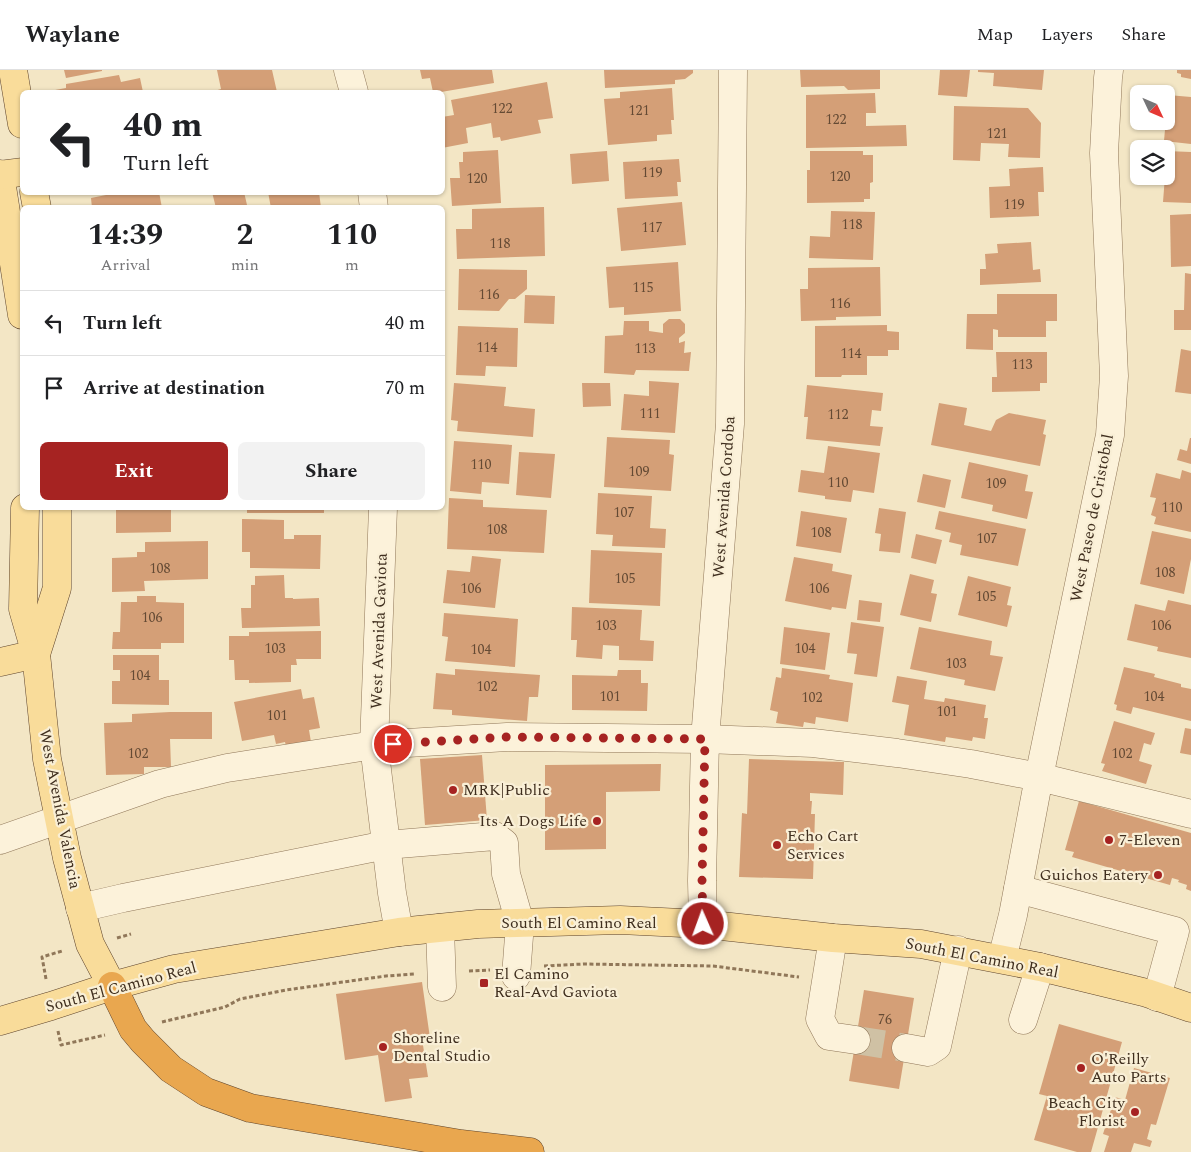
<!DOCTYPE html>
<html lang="en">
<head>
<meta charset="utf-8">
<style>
  :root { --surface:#fff; --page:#f2f2f2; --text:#202124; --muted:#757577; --line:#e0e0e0; --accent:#a62322 }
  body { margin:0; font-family:Spectral,serif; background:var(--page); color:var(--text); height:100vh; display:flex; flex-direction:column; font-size:19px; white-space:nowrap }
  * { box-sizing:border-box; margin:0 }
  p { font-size:16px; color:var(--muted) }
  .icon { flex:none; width:28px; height:28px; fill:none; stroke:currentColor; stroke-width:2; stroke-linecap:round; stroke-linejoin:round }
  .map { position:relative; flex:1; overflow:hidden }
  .side { position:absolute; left:20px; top:135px; width:425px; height:305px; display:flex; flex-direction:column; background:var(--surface); border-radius:8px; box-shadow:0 1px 4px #0004 }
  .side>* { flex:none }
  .top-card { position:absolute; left:20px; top:20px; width:425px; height:105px; border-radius:8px; box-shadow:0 1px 4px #0004; background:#fff; color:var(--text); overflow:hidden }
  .needle { width:32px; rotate:134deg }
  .tools { position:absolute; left:1130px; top:15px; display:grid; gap:10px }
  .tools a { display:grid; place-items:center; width:45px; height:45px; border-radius:8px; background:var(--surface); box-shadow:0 1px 4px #0004; font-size:25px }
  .pin { position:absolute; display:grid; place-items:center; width:42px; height:42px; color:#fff; margin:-21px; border:2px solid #fff; border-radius:50%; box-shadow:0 1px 5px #0007 }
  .me { position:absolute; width:55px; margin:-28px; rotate:358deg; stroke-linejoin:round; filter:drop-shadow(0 0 4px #0008) }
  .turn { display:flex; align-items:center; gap:18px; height:105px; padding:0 20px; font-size:22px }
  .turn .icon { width:65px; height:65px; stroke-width:2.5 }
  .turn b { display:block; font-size:35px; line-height:42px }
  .eta { display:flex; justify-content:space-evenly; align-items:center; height:85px; text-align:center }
  .eta b { font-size:30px; font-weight:700; line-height:35px }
  .primary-button { display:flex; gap:10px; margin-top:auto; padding:10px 20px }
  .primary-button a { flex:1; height:58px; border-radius:8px; background:var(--accent); color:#fff; font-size:20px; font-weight:700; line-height:58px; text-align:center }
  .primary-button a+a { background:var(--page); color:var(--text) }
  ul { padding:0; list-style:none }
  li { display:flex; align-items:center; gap:15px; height:65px; padding:0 20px; border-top:1px solid var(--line) }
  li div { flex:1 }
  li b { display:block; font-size:19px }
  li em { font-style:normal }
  header { display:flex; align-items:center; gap:30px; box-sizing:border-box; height:70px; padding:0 25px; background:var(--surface); border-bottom:1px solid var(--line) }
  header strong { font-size:24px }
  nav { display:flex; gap:28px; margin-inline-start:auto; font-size:18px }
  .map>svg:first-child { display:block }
  .building { fill:#d49f77 }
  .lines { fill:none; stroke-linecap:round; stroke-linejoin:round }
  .minor-tunnel { stroke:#cfc1a4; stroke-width:28; stroke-dasharray:28 14; stroke-linecap:butt }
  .minor-casing { stroke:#907759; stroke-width:29 }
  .major-casing { stroke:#5e442d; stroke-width:29 }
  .highway-casing { stroke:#5e442d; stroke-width:29 }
  .path { stroke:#907759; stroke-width:3; stroke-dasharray:4 2.5; stroke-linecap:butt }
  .minor { stroke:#fcf2da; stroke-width:28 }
  .major { stroke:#f9dc9a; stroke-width:28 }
  .highway { stroke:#e9a74f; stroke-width:28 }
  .route { stroke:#a62322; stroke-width:9; stroke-dasharray:0 16.2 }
  .poi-dot { fill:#a62322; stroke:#f9efd6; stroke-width:2 }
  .labels { text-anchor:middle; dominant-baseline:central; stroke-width:4.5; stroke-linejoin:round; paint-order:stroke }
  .number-label { font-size:14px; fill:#644a34 }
  .street-label { font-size:16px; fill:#3f2e1e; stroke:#f9efd6 }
  .poi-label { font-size:16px; fill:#3f2e1e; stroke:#f9efd6; text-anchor:start }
</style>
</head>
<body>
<header>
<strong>Waylane</strong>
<nav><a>Map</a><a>Layers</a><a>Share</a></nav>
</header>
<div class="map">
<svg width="1191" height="1082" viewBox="0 0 1191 1082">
  <rect width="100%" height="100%" fill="#f3e6c5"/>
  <!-- building -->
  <g class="building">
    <path d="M64 0H102V1L66 8Z"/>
    <path d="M217 0H272L277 22H211L221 19Z"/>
    <path d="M420 0H492L494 13 441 22H433L430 8 422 9Z"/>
    <path d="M604 0H693V3L685 9 675 10V14L605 18Z"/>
    <path d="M800 0H880V19L848 20 844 16 801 17Z"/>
    <path d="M940 0H970L967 27 938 25Z"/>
    <path d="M978 0H1044L1042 20 993 16 994 3 978 2Z"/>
    <path d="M1177 0H1191V9L1181 7V4L1177 3Z"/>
    <path d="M119 5 121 12 140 8 143 22H55V20L66 18V14Z"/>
    <path d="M547 12 553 48 538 50 541 63 501 71 500 67 493 68 491 53 466 58 468 73 442 78V47L454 45 451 30Z"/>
    <path d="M672 18 674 50H671L672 64 657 65V71L608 75 604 29 620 28V22Z"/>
    <path d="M875 23 876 43H866V56L906 55 907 76 806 78V25Z"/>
    <path d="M1168 25 1191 27V74L1164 71Z"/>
    <path d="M954 36 1028 38 1041 53 1040 88 1008 87 1009 74 981 73 980 91 953 90Z"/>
    <path d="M498 80 501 133 452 136 450 108H460L459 92H463V82Z"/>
    <path d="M607 81 609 111 572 114 570 84Z"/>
    <path d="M810 81H863V85H873V112L870 113V129H864V132L807 133V100H810Z"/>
    <path d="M1166 81 1191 82V133L1163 132 1165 106H1166Z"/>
    <path d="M679 89 681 112H677L678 126 625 129 623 92Z"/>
    <path d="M1043 97 1044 122H1038L1039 146 990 148 989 117 1010 116 1009 99Z"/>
    <path d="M121 122H159L162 138H92L91 128Z"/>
    <path d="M212 122H244L247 135 234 138H216Z"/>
    <path d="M268 122H319L321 138H271Z"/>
    <path d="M682 132 686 175 621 181 617 138Z"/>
    <path d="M544 137 545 186 457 189 456 159H472V139Z"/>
    <path d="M831 141 875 142 873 190 809 188 810 166 830 167Z"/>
    <path d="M1191 144V196L1171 197 1170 145Z"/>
    <path d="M1031 172 1033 200 1040 199 1041 212 980 215V199H986L985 184 998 183 997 174Z"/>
    <path d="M678 192 681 241 624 245V237L609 238 606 197Z"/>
    <path d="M880 197 881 246 836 247V250L801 251 800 219H808V198Z"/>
    <path d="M459 199 527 200V219L515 229H509L499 241 458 240Z"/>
    <path d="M1185 203 1191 204V260H1174V240H1184Z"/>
    <path d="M997 224H1057V251H1046V267H998V260L993 259V280L966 279 967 244H997Z"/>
    <path d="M525 225 555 226 554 254 524 253Z"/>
    <path d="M669 249H680L685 254V263L679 268V273L685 271 684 283 691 282 689 301 636 300 634 305 604 303 605 266 623 265 624 251H649V261L663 263V254Z"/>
    <path d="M887 255V261L899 262V280H888V286H867V305H842L841 307H815V256Z"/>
    <path d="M458 256 518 258 517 297 486 296 485 306 456 305Z"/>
    <path d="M1181 279 1191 281V324L1175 322Z"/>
    <path d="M996 282H1047V313H1040V321L992 322V307H997Z"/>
    <path d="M649 311 679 313 675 363 621 360 624 324 649 326Z"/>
    <path d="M454 313 506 317 504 336 535 339 533 367 457 361 458 351 451 350Z"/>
    <path d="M582 313H610L611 336 583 337Z"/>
    <path d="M807 315 883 323 881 341 872 340 870 356 883 357 880 376 806 369 808 347H804Z"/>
    <path d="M939 333 967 338 964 355 991 361 996 350 1009 343 1046 350 1043 364 1046 365 1040 396 931 375Z"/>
    <path d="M607 367 670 370 669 384 674 385 671 421 604 417Z"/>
    <path d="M1190 368H1191V394L1177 390 1180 379 1187 381Z"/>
    <path d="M454 371 512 375 509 414 482 412 481 424 450 421Z"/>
    <path d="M828 376 880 383 874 423 853 420 851 432 825 429V426L798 422 801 400 824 403Z"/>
    <path d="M519 382 555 384 551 428 516 425Z"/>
    <path d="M969 392 1028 405 1025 421 1033 422 1027 449 992 441 993 435 961 428Z"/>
    <path d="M1182 400 1191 403V462L1154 454 1156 447 1151 445 1156 428 1150 427 1156 403 1180 409Z"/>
    <path d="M923 404 951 410 945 438 917 432Z"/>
    <path d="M598 423 652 426 650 458 666 459 665 478 612 476 613 465 596 464Z"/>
    <path d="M449 428 483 430V437L547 440 544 483 447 479Z"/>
    <path d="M116 438H171V462L116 463Z"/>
    <path d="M181 438H212V440L181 439Z"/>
    <rect x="247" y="438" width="77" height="5"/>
    <path d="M879 438 906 442 900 483 879 481 881 464 875 463Z"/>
    <path d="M801 441 847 448 841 483 796 476Z"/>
    <path d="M939 441 1026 459 1018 496 960 485 962 475 949 472 951 463 935 459Z"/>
    <path d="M242 449 284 450V469H294V465H321L320 499 250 498V482H242Z"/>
    <path d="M1152 461 1191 469V489L1184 524 1140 514Z"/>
    <path d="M916 464 942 470 936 494 911 488Z"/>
    <path d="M208 471V509L144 511 145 521 112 522V488L137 487V482H145V472Z"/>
    <path d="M591 480 662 483 660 536 589 533Z"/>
    <path d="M472 486 501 489 495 538 443 533 447 500 470 502Z"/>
    <path d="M794 487 833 494 832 501 852 505 846 539 832 537 831 540 785 531Z"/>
    <path d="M910 504 934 510 931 523 937 524 931 552 900 545Z"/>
    <path d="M284 505 285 528H293V529L319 528 320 556 242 558 241 538H251V515H255V506Z"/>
    <path d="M968 506 1011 517 1007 535 1012 536 1007 557 958 545Z"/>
    <path d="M137 526H156V532L184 533V573H161V579H112L113 562H120L121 532H137Z"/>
    <path d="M859 530 882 533 880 552 857 550Z"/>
    <path d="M1168 530 1191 535V588L1157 581 1158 577 1127 570 1135 534 1165 541Z"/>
    <path d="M572 537 642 540 640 570 654 571 653 591 619 590V576L603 575 602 589 576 587 577 570H571Z"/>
    <path d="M444 543 518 549 515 597 445 591 448 567 442 566Z"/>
    <path d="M851 552 884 557 877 607 854 604 857 584 847 583Z"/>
    <path d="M784 557 830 563 825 600 780 594Z"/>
    <path d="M919 557 992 571 990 585 1003 587 995 621 964 615 965 610 910 599Z"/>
    <path d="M321 561V589H296L297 595H291V612L249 613V610H235L234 590H229V566H249V562Z"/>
    <path d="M113 585H159V610H169V635L112 634V611H120V600H113Z"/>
    <path d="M1124 597 1155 604 1154 607 1181 614V617L1191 619V651L1133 637 1131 644 1116 640 1117 635 1114 634Z"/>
    <path d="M782 598 830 605 829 609 853 613 848 652 816 647 815 654 804 652 803 657 776 653 778 642 770 640 776 607 781 608Z"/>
    <path d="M455 599 540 605 538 627H529L527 651 452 645V640L433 639 436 603 455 605Z"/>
    <path d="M618 600H641V613H648L647 641 572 640V605L617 606Z"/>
    <path d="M897 606 927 611 924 629 944 632 945 628 986 635 984 648H988L985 669 973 667 972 671 946 667 945 672 904 665 909 635 892 632Z"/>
    <path d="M301 619 303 629 314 627 320 658 309 660 311 672 286 676 285 672 276 674 274 665 242 671 234 632Z"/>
    <path d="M170 642H212V669H170L171 697H144V704L106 705 104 653 132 652V644Z"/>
    <path d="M1114 651 1155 663 1151 675 1144 673 1139 691 1152 695 1146 714 1102 701 1105 694 1101 693Z"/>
    <path d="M1185 658 1191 659V685L1180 683Z"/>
    <path d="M482 685 487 750 425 755 420 689Z"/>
    <path d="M749 689 844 692 843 725 810 723V731H812L811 744H815L813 809 739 807 742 743 747 744Z"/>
    <path d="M661 694 660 721 606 722V779L545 780V695Z"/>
    <path d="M1079 731 1191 763V821L1186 819 1187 815 1178 812 1179 810 1172 808 1170 815 1072 787 1074 782 1065 780Z"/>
    <path d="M422 912 430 968 422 969 428 1007 409 1009 412 1028 385 1032 378 985 345 990 336 924Z"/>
    <path d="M864 920 914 928 899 1019 849 1011Z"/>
    <path d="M1059 954 1122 972 1091 1082H1077L1034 1070 1047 1026 1039 1024Z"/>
    <path d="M1134 998 1170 1008 1156 1055 1151 1054 1147 1069 1152 1071 1150 1077 1134 1073 1131 1082H1104L1109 1066 1103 1064 1115 1027 1125 1030Z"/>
  </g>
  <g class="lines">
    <!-- minor-tunnel -->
    <path class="minor-tunnel" d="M856 970 906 978"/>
    <!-- minor casing -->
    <g class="minor-casing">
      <g id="minor">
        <path d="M348 0 354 22"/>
        <path d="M372 122 374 138"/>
        <path d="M383 438 374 675 392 823 399 862"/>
        <path d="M0 770 160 714 227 698 374 675 507 667 705 669 813 673 897 683 971 694 1039 707 1191 744"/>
        <path d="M1018 819 1175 861 1157 927"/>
        <path d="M80 838 123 828 386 775 495 766 504 773 506 804 520 853 516 906"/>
        <path d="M703 854 702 811 705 669 730 354 733 0"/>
        <path d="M440 858 442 917"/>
        <path d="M833 868 820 949 829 966 856 970"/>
        <path d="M1002 889 1013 845 1039 707 1110 365 1114 306 1104 83 1108 8 1109 0"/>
        <path d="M1023 950 1040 897"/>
        <path d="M906 978 928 982 937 976 958 880"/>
      </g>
    </g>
    <!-- major casing -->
    <g class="major-casing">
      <g id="major">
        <path d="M13 0 22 54"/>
        <path d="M0 104 22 245"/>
        <path d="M0 105 22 102"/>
        <path d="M34 122 37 138"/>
        <path d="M25 438 23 539 36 584 47 689 67 788 90 874 112 916"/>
        <path d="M36 584 57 518V438"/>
        <path d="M0 592 36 584"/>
        <path d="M0 951 51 936 112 916 174 899 278 882 399 862 478 854 620 850 703 854 833 868 921 874 1040 897 1147 923 1191 938"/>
      </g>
    </g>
    <!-- highway casing -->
    <g class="highway-casing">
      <path id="highway" d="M112 916 133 959 143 971 171 999 206 1022 250 1038 461 1074 530 1082"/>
    </g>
    <!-- path -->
    <g class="path">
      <path d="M117 868 131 864"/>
      <path d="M544 896 583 894 713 896 799 907"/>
      <path d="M469 901 490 900"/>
      <path d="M46 909 42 887 62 881"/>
      <path d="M162 952 225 937 240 929 286 920 386 906 415 904"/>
      <path d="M58 961 61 975 105 965"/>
    </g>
    <!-- minor -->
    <use href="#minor" class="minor"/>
    <!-- major -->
    <use href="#major" class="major"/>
    <!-- highway -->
    <use href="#highway" class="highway"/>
  </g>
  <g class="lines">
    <!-- route -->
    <path class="route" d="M393 674 507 667 705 669 702 812 703 854"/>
  </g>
  <!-- markers -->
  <g class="poi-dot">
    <circle cx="453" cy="720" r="5"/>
    <circle cx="597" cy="751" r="5"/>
    <circle cx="1109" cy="770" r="5"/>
    <circle cx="777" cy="775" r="5"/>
    <circle cx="1158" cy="805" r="5"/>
    <rect x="479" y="908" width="10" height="10" rx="2.5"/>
    <circle cx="383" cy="977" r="5"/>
    <circle cx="1081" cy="998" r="5"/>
    <circle cx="1135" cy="1042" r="5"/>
  </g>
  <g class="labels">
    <!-- number labels -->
    <g class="number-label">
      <text x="502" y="38">122</text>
      <text x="639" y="40">121</text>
      <text x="836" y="49">122</text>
      <text x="997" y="63">121</text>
      <text x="652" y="102">119</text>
      <text x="840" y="106">120</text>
      <text x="477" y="108">120</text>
      <text x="1014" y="134">119</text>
      <text x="852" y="154">118</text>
      <text x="652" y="157">117</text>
      <text x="500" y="173">118</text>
      <text x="643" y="217">115</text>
      <text x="489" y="224">116</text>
      <text x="840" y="233">116</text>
      <text x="487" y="277">114</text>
      <text x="645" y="278">113</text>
      <text x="851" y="283">114</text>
      <text x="1022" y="294">113</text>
      <text x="650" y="343">111</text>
      <text x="838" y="344">112</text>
      <text x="481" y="394">110</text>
      <text x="639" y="401">109</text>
      <text x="838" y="412">110</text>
      <text x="996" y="413">109</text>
      <text x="1172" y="437">110</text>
      <text x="624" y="442">107</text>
      <text x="497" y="459">108</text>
      <text x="821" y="462">108</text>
      <text x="987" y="468">107</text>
      <text x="160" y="498">108</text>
      <text x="1165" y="502">108</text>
      <text x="625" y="508">105</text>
      <text x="471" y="518">106</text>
      <text x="819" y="518">106</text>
      <text x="986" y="526">105</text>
      <text x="152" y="547">106</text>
      <text x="606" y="555">103</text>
      <text x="1161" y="555">106</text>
      <text x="275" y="578">103</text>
      <text x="805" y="578">104</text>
      <text x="481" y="579">104</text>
      <text x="956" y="593">103</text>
      <text x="140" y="605">104</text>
      <text x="487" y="616">102</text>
      <text x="610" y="626">101</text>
      <text x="1154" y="626">104</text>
      <text x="812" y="627">102</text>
      <text x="947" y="641">101</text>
      <text x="277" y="645">101</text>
      <text x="138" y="683">102</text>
      <text x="1122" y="683">102</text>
      <text x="885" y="949">76</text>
    </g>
    <!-- street labels -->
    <g class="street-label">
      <text transform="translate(724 427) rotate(-86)">West Avenida Cordoba</text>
      <text transform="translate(1092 448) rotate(-79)">West Paseo de Cristobal</text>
      <text transform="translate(379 561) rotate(-88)">West Avenida Gaviota</text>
      <text transform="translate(60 739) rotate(79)">West Avenida Valencia</text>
      <text x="579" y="853">South El Camino Real</text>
      <text transform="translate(982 888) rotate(11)">South El Camino Real</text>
      <text transform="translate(121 917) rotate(-15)">South El Camino Real</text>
    </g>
    <!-- poi labels -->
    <g class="poi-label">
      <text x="463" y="720">MRK|Public</text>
      <text x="587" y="751" text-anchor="end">Its A Dogs Life</text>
      <text x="787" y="766">Echo Cart<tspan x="787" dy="18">Services</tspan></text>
      <text x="1119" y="770">7-Eleven</text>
      <text x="1148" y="805" text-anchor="end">Guichos Eatery</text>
      <text x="494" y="904">El Camino<tspan x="494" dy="18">Real-Avd Gaviota</tspan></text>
      <text x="393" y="968">Shoreline<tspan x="393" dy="18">Dental Studio</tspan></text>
      <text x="1091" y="989">O'Reilly<tspan x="1091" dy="18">Auto Parts</tspan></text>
      <text x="1125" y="1033" text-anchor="end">Beach City<tspan x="1125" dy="18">Florist</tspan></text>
    </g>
  </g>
</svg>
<div class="tools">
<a><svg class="needle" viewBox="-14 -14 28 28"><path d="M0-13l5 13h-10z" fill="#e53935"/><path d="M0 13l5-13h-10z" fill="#757577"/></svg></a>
<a><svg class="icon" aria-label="layers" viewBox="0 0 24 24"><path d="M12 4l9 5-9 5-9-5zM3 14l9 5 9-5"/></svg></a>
</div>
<div class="pin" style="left:393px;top:674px;background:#d93025"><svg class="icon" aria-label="arrive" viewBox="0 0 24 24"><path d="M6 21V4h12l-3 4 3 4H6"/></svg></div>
<svg class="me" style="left:703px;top:854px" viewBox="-20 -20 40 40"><circle r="17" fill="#a62322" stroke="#fff" stroke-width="3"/><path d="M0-11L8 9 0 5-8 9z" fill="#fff"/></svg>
<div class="top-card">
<div class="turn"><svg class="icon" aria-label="left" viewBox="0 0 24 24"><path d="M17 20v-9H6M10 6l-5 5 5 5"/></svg><div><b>40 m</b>Turn left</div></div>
</div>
<section class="side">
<div class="eta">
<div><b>14:39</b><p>Arrival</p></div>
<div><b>2</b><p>min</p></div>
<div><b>110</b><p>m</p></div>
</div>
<ul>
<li><svg class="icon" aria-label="left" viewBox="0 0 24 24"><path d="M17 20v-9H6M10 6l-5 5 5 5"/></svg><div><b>Turn left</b></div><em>40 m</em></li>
<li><svg class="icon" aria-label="arrive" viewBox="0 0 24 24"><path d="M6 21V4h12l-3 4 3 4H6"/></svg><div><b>Arrive at destination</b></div><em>70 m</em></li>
</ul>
<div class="primary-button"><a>Exit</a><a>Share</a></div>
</section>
</div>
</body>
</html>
